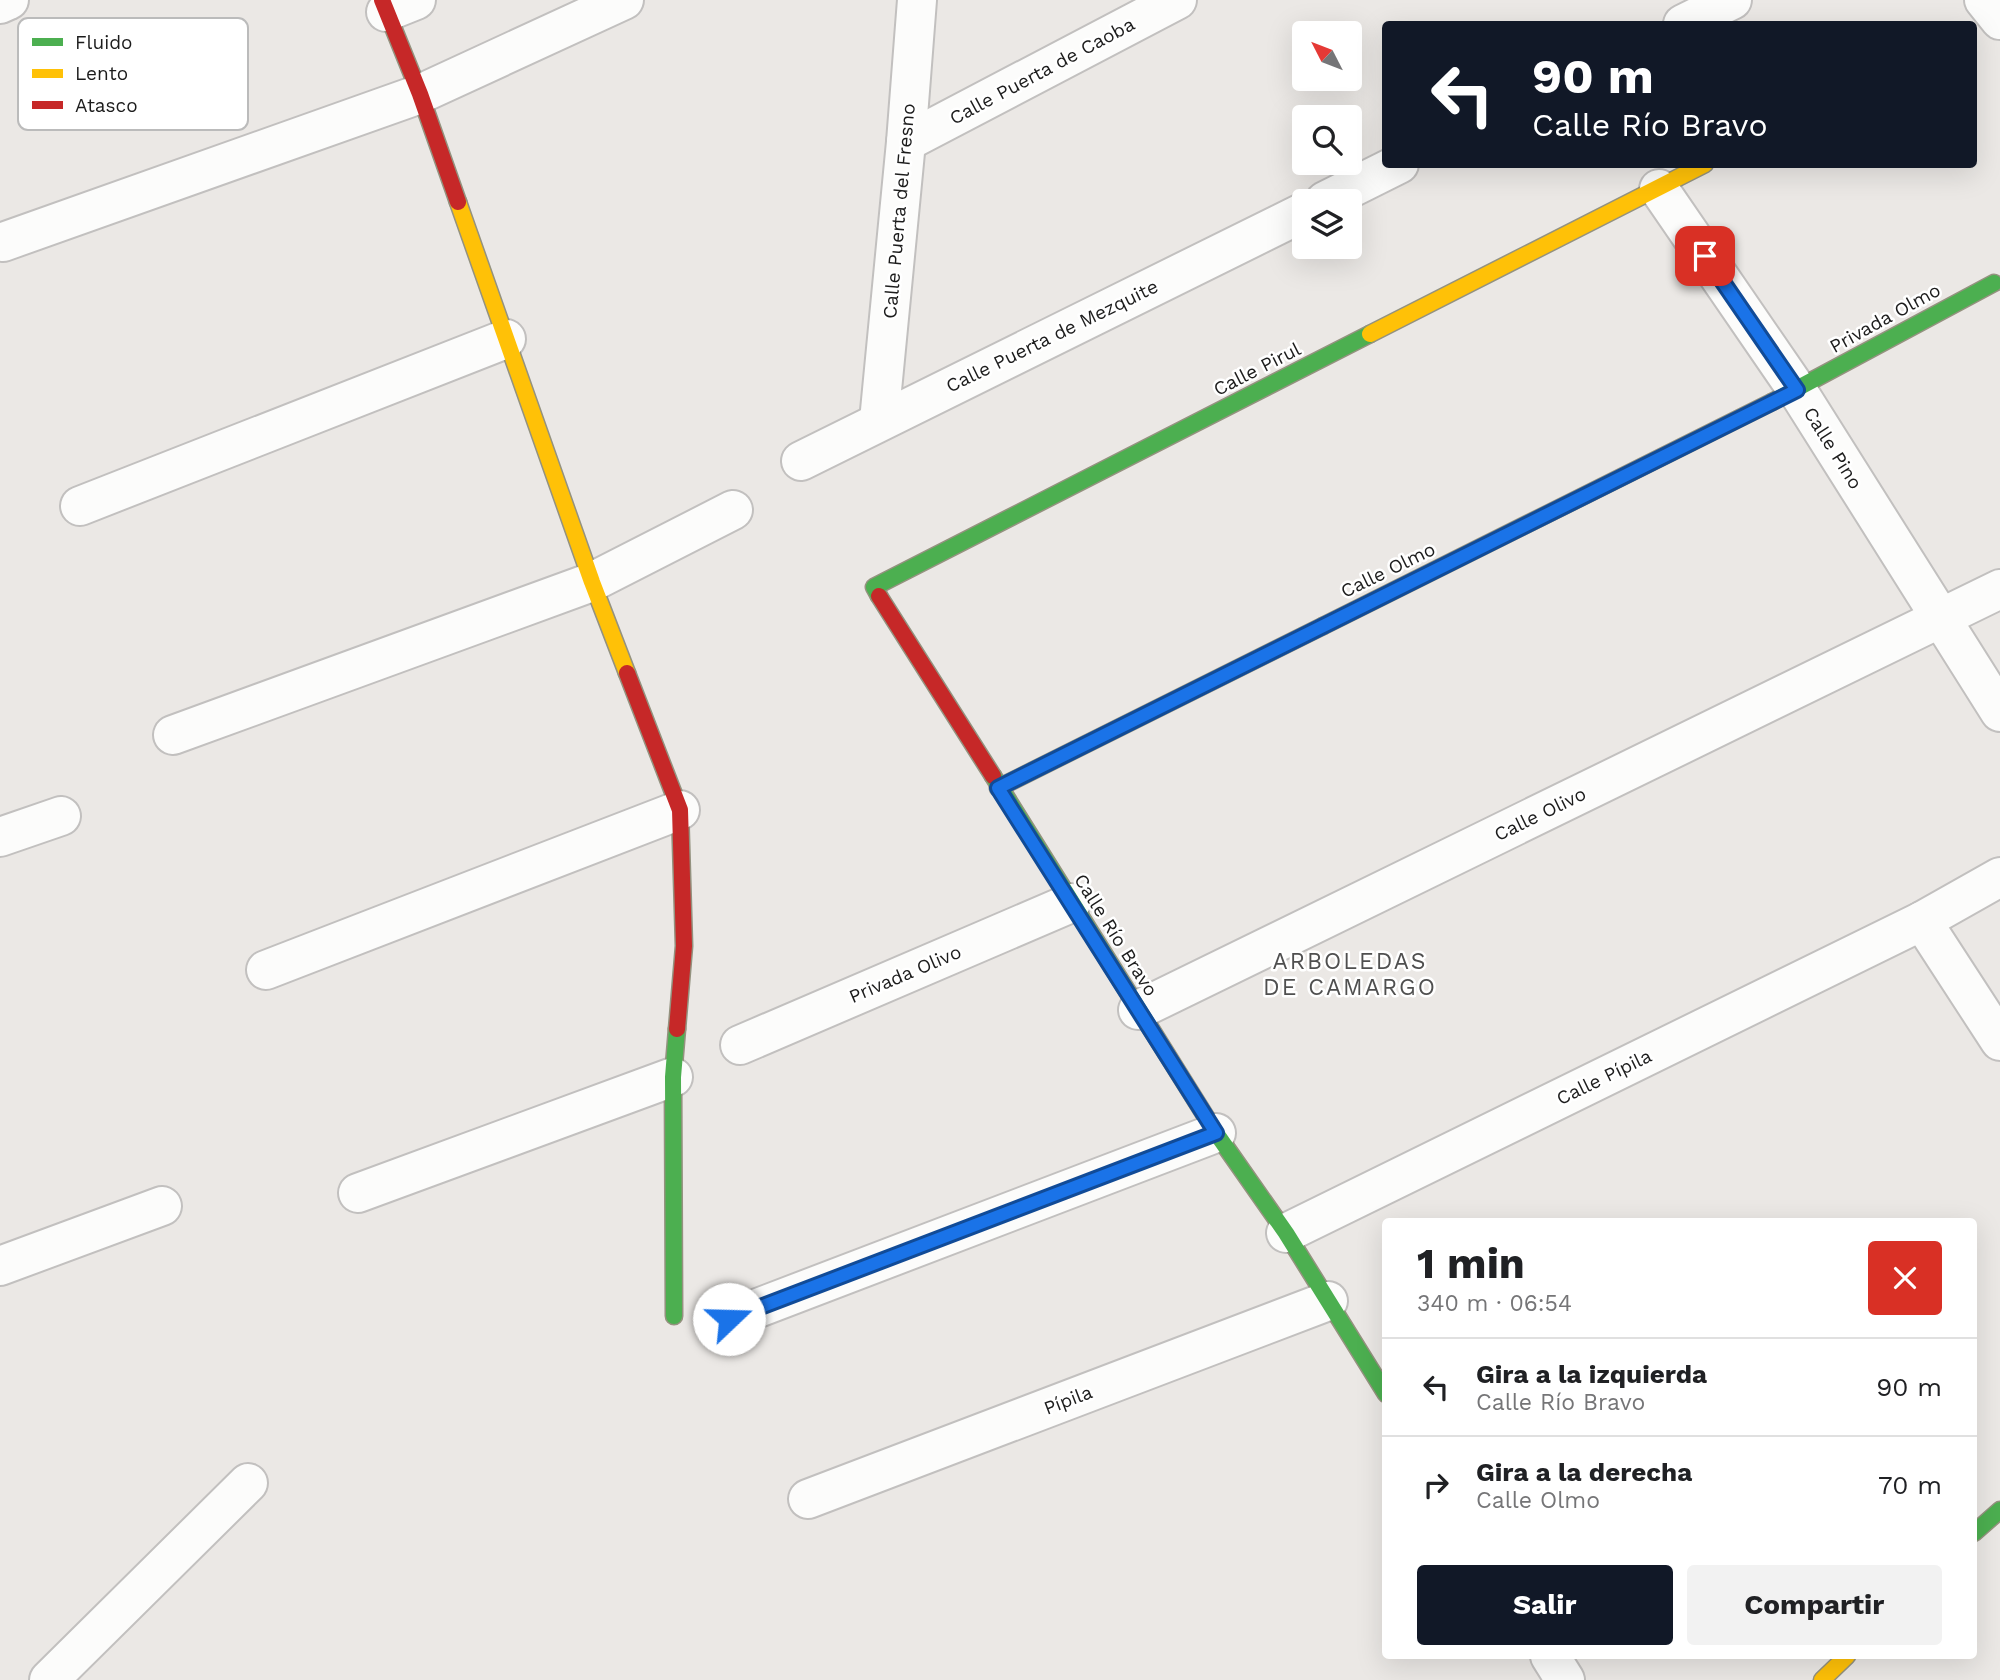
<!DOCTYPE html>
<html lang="es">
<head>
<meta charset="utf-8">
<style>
  :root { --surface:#fff; --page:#f2f2f2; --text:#202124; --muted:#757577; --line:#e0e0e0; --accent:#111827 }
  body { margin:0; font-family:"Work Sans",sans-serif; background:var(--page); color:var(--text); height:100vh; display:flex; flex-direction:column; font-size:26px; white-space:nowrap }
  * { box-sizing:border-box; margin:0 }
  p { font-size:23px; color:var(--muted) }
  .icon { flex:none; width:38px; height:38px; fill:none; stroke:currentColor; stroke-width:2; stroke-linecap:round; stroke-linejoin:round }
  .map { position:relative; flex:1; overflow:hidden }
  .sheet { position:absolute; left:1382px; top:1218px; width:595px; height:441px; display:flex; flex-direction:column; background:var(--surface); border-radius:7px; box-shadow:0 7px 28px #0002 }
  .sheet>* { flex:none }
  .guide { position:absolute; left:1382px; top:21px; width:595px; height:147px; border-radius:7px; box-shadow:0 7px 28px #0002; background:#111827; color:#fff; overflow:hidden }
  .needle { width:46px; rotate:312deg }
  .fabs { position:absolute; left:1292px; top:21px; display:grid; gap:14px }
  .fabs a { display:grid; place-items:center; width:70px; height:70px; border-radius:7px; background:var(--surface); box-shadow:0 7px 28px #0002; font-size:35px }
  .pin { position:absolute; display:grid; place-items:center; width:60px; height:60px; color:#fff; margin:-30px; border-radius:14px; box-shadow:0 4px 10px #0006 }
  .me { position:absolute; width:77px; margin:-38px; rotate:69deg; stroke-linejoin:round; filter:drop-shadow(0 0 5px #0008) }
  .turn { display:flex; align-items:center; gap:24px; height:147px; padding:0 35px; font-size:32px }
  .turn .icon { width:91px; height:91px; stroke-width:2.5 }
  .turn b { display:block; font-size:49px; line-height:60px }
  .round { display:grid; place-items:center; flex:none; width:74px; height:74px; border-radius:7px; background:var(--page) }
  .summary { display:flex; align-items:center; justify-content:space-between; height:119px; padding:0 35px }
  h1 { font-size:42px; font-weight:700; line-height:52px }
  .button { display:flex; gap:14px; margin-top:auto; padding:14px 35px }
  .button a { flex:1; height:80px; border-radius:7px; background:var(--accent); color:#fff; font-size:28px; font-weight:700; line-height:80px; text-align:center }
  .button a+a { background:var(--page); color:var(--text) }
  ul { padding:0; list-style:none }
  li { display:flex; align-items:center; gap:21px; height:98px; padding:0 35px; border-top:2px solid var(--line) }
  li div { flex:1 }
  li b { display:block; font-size:26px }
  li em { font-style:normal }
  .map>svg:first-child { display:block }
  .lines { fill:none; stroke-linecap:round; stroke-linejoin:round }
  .street-casing { stroke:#c2c0bf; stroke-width:42 }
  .fast-casing { stroke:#94927f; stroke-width:19 }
  .slow-casing { stroke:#94927f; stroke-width:19 }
  .jam-casing { stroke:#94927f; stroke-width:19 }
  .street { stroke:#fcfcfb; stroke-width:38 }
  .fast { stroke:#4caf50; stroke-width:16 }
  .slow { stroke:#ffc107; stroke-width:16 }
  .jam { stroke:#c62828; stroke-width:16 }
  .route-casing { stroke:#114b97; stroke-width:18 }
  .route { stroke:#1a73e8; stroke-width:12 }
  .labels { text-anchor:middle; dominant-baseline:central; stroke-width:5; stroke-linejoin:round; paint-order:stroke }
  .street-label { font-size:19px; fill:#1c1c1c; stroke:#fff }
  .quarter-label { font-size:23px; letter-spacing:2px; fill:#4f4f4f; stroke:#fff }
  .key { fill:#fff; stroke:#bbb; stroke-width:2 }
  .key-label { font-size:19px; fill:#1c1c1c }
</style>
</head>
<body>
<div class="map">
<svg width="2000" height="1680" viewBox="0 0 2000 1680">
  <rect width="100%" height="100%" fill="#ebe8e5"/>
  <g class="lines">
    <!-- street casing -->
    <g class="street-casing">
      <g id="street">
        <path d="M1984 0 2000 20"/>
        <path d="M0 4 9 0"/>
        <path d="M386 12 416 0"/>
        <path d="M1683 24 1732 0"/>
        <path d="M906 142 1177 0"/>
        <path d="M1659 189 1797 390 2000 712"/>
        <path d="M1325 201 1399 164"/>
        <path d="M3 242 420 94 624 0"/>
        <path d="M879 421 906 142 917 0"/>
        <path d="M801 461 1304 212"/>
        <path d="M80 506 506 339"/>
        <path d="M173 735 592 582 733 510"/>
        <path d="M0 837 61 816"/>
        <path d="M1922 921 2000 1041"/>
        <path d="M266 970 680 810"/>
        <path d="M1138 1010 2000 589"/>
        <path d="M740 1045 1071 903"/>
        <path d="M358 1193 673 1077"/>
        <path d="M1286 1233 1922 921 2000 877"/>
        <path d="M0 1266 162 1206"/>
        <path d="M729 1319 1216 1133"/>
        <path d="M808 1499 1328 1301"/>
        <path d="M1550 1656 1565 1680"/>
        <path d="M49 1680 248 1483"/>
      </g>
    </g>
    <!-- fast casing -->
    <g class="fast-casing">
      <g id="fast">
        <path d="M1772 402 1994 283"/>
        <path d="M879 596 874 587 1370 334"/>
        <path d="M993 776 1216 1133 1286 1233 1386 1394"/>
        <path d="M998 788 1323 626"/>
        <path d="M674 1316 673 1077 677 1029"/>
        <path d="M1974 1533 2000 1510"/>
      </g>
    </g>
    <!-- slow casing -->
    <g class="slow-casing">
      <g id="slow">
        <path d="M458 202 592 582 627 673"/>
        <path d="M1370 334 1705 164"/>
        <path d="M1323 626 1772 402"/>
        <path d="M1822 1680 1847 1656"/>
      </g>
    </g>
    <!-- jam casing -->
    <g class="jam-casing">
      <g id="jam">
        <path d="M382 0 420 94 458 202"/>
        <path d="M879 596 993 776"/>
        <path d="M627 673 680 810 684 946 677 1029"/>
      </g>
    </g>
    <!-- street -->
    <use href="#street" class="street"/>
    <!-- fast -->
    <use href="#fast" class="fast"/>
    <!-- slow -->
    <use href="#slow" class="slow"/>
    <!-- jam -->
    <use href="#jam" class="jam"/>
  </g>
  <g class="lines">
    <!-- route casing -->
    <g class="route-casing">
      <path id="route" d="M729 1319 1216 1133 998 788 1797 390 1705 256"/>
    </g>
    <!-- route -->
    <use href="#route" class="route"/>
  </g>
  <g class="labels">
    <!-- street labels -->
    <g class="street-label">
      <text transform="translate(1042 71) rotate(-28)">Calle Puerta de Caoba</text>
      <text transform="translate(899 211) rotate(-85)">Calle Puerta del Fresno</text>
      <text transform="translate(1885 318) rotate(-29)">Privada Olmo</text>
      <text transform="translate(1052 336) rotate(-26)">Calle Puerta de Mezquite</text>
      <text transform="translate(1257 369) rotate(-27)">Calle Pirul</text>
      <text transform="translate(1833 448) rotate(58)">Calle Pino</text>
      <text transform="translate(1388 570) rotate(-26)">Calle Olmo</text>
      <text transform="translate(1540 814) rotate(-26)">Calle Olivo</text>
      <text transform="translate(1116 935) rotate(58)">Calle Río Bravo</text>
      <text transform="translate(905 974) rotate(-23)">Privada Olivo</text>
      <text transform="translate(1604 1077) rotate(-26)">Calle Pípila</text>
      <text transform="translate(1068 1400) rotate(-21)">Pípila</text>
    </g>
    <!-- quarter labels -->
    <g class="quarter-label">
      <text x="1350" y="961">ARBOLEDAS<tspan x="1350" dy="26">DE CAMARGO</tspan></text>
    </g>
  </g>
  <!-- legend -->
  <rect x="18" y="18" width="230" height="112" rx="10" class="key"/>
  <rect x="32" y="38" width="31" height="8" fill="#4caf50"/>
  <rect x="32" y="69" width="31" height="9" fill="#ffc107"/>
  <rect x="32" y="101" width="31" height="8" fill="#c62828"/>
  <g class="key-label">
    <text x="75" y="49">Fluido</text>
    <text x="75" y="80">Lento</text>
    <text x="75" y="112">Atasco</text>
  </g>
</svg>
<div class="fabs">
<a><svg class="needle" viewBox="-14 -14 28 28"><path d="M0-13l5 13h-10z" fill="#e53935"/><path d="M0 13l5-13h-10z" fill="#757577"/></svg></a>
<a><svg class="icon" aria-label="search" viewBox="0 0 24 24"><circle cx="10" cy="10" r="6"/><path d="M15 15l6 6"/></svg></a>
<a><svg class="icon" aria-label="layers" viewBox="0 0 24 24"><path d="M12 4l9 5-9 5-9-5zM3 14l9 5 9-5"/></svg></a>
</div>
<div class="pin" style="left:1705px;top:256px;background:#d93025"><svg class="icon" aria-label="arrive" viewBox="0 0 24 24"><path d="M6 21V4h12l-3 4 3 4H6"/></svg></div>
<svg class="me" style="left:729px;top:1319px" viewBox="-20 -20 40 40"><circle r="19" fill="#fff"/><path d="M0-13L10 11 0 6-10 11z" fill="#1a73e8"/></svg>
<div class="guide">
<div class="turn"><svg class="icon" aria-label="left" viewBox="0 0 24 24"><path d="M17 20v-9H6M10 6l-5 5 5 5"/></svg><div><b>90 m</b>Calle Río Bravo</div></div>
</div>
<section class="sheet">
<div class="summary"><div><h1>1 min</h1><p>340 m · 06:54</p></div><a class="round" style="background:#d93025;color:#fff"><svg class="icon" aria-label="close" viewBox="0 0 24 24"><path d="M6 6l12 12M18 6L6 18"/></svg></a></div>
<ul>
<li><svg class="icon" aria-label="left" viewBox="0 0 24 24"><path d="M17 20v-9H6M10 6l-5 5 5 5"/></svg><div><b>Gira a la izquierda</b><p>Calle Río Bravo</p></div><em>90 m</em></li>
<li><svg class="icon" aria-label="right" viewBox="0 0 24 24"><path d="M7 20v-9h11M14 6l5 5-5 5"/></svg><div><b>Gira a la derecha</b><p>Calle Olmo</p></div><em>70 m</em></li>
</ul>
<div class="button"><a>Salir</a><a>Compartir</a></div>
</section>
</div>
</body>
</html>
